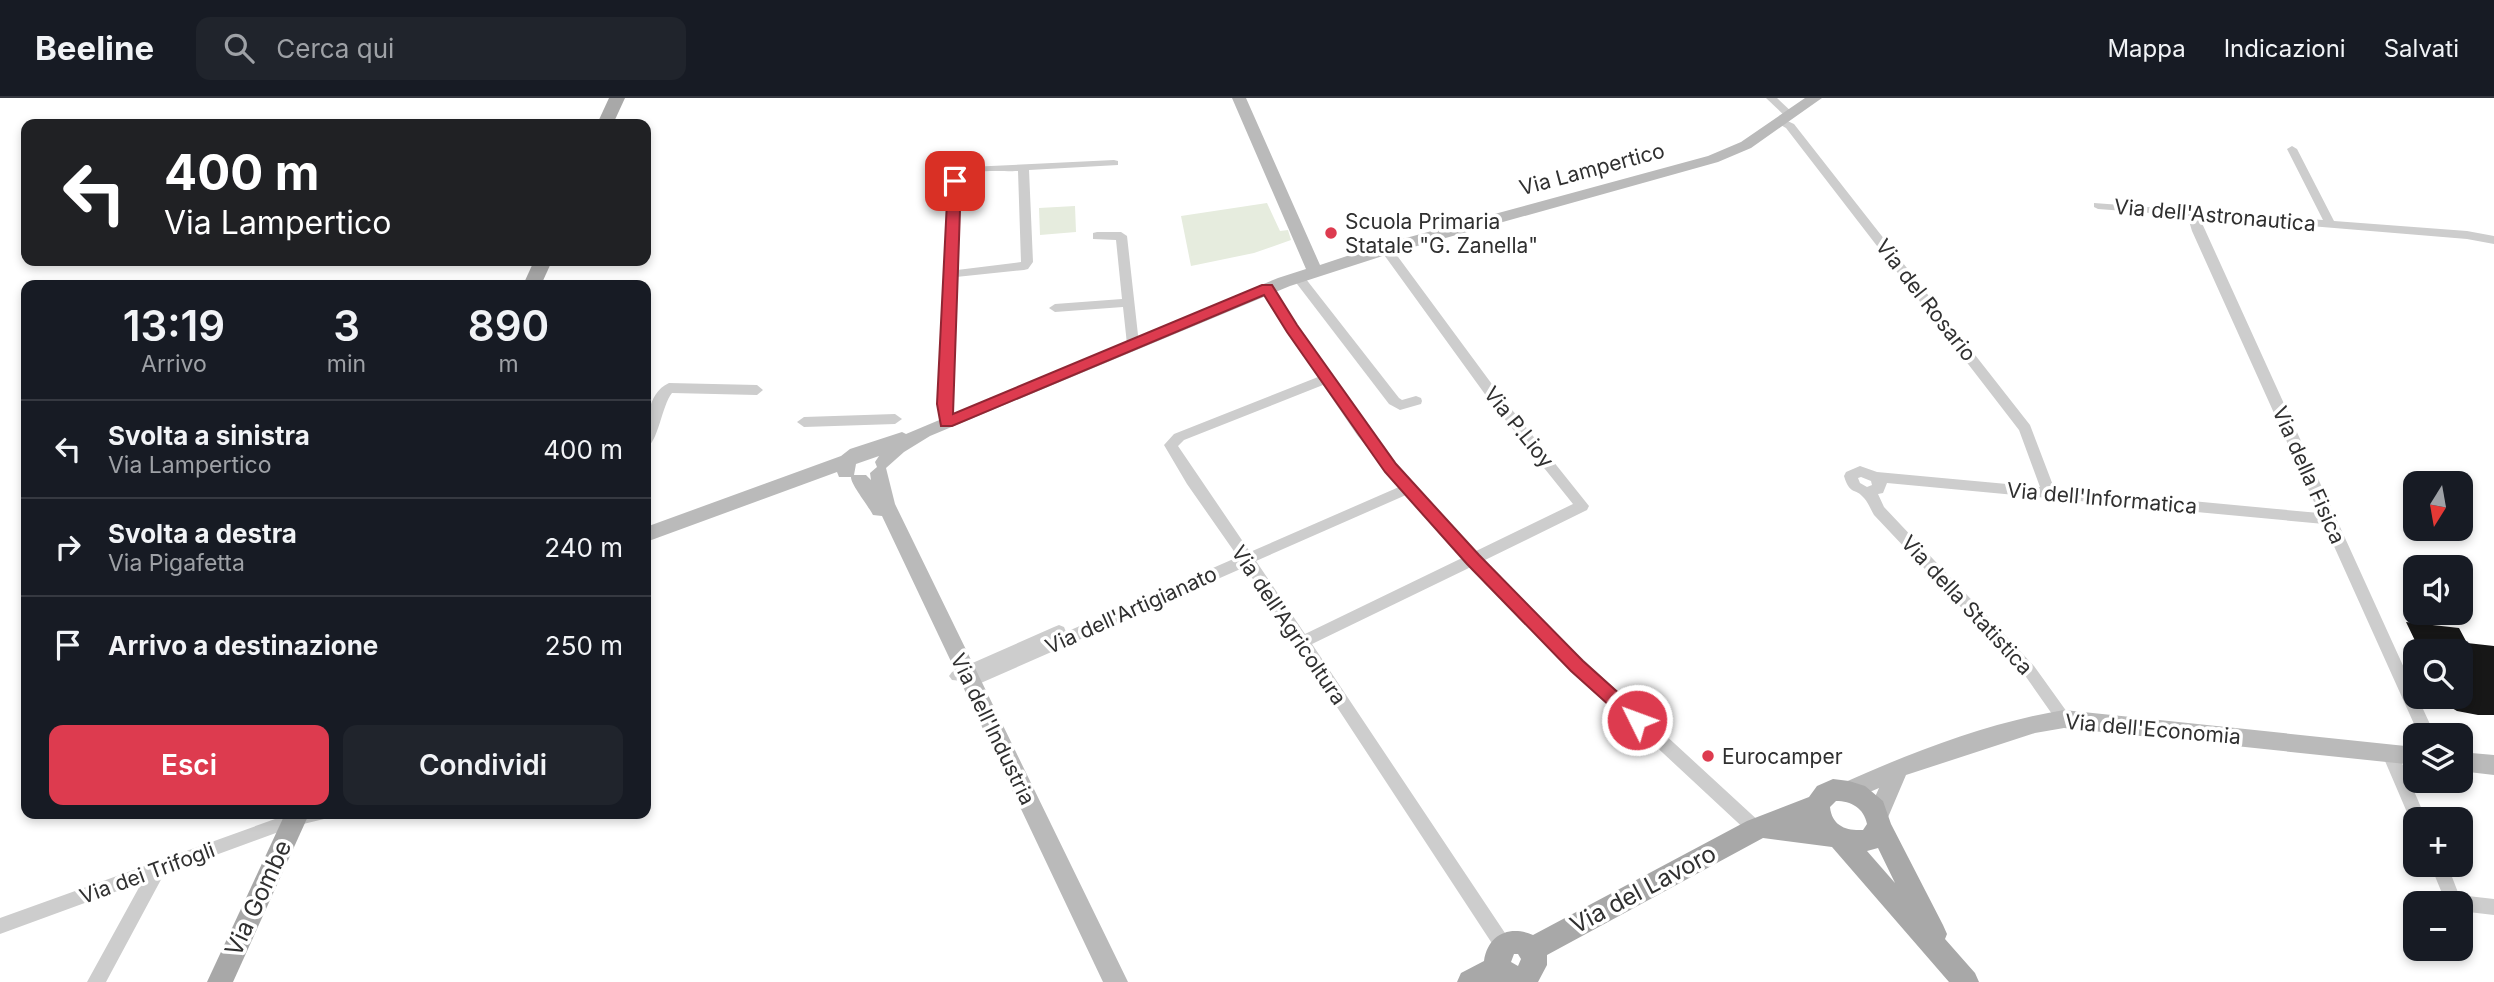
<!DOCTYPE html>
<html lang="it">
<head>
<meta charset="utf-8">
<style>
  :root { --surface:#171b24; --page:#20242c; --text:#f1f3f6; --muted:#9ea1a6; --line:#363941; --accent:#dd3b4f }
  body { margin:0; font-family:Inter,sans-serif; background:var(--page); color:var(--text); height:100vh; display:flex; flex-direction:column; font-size:26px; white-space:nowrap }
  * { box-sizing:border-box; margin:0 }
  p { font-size:23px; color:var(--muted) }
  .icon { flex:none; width:38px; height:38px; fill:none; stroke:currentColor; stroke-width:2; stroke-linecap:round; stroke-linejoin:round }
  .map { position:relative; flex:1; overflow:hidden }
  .side { position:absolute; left:21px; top:182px; width:630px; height:539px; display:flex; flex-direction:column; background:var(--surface); border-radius:14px; box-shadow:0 4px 10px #0003 }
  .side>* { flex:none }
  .banner { position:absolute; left:21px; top:21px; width:630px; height:147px; border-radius:14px; box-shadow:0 4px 10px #0003; background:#202124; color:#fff; overflow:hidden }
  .needle { width:46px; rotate:191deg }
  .tools { position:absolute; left:2403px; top:373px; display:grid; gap:14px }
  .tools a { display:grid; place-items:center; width:70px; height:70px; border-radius:14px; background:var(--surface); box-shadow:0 4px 10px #0003; font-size:35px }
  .pin { position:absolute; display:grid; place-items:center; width:60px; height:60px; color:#fff; margin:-30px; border-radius:14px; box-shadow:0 4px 10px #0006 }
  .me { position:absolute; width:77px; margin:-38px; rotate:312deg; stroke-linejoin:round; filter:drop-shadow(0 0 5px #0008) }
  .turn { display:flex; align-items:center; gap:24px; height:147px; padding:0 28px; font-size:32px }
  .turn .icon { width:91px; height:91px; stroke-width:2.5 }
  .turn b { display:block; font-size:49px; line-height:60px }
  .eta { display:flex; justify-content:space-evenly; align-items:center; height:119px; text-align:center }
  .eta b { font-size:42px; font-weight:600; line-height:49px }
  .primary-button { display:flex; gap:14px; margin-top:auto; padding:14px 28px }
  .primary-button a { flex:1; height:80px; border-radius:14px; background:var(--accent); color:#fff; font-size:28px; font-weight:600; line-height:80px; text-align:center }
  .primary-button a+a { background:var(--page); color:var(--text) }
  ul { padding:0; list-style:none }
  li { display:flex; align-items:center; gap:21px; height:98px; padding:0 28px; border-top:2px solid var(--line) }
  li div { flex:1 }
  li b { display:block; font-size:26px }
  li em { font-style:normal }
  header { display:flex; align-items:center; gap:42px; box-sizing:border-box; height:98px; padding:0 35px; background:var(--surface); border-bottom:2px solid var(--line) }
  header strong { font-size:33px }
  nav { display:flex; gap:38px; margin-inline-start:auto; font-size:24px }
  .search { width:490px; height:63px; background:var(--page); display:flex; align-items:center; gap:18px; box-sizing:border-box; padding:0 24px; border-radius:14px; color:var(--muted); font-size:26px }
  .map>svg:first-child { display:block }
  .green { fill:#e6ecde }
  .building { fill:#171717 }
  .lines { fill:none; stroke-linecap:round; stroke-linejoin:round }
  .street { fill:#cdcdcd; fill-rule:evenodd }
  .secondary { fill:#bababa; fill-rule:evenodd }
  .primary { fill:#a8a8a8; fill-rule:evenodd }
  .route { fill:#dd3b4f; stroke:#902633; stroke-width:2 }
  .poi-dot { fill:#dd3b4f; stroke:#fff; stroke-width:2.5 }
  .labels { text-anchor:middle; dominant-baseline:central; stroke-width:7; stroke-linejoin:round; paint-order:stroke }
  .street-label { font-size:21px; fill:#303030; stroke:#fff }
  .poi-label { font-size:21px; fill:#303030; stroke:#fff; text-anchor:start }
  .near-street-label { font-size:24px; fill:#303030; stroke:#fff }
</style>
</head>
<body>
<header>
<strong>Beeline</strong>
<div class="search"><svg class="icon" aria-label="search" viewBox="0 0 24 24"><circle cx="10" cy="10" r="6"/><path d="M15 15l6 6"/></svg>Cerca qui</div>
<nav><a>Mappa</a><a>Indicazioni</a><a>Salvati</a></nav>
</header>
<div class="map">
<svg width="2494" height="884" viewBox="0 0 2494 884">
  <rect width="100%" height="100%" fill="#fff"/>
  <!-- green -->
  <g class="green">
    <path d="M1267 105 1280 133 1288 132 1291 142 1254 155 1191 168 1181 118Z"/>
    <path d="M1075 108 1076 134 1040 137 1039 110Z"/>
  </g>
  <!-- building -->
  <path class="building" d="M2406 524 2459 530 2467 545 2494 548V617H2478L2457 613 2445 606 2441 598H2460V553H2420Z"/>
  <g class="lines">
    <!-- street -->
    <g class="street">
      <path d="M1766 0H1777L1795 17 1794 19H1786Z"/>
      <path d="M1781 20 1794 26 2030 327 2054 390 2319 415 2192 133 2189 123 2192 118 2098 111 2094 109V105L2323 122 2287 51 2292 48 2297 51 2334 123 2467 133 2494 138V146L2467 141 2203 119 2201 123 2415 594V598H2417L2435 637H2419L2324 426 1887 385 1883 395 1878 396 1884 409 2034 568 2072 621 2069 626 2064 628 2059 626 2024 576 1874 417C1871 412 1868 404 1864 400 1855 389 1850 398 1844 378L1846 374 1860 368 1877 374 2040 389 2019 332 1786 30 1777 25V21ZM1861 379 1871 383 1872 387 1867 389 1860 385 1858 380Z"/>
      <path d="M1114 62 1118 63V67L1029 72 1033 164 1028 171 1024 172 956 179 950 306 954 324 947 329 942 327 938 306 949 83 955 74 969 69ZM1018 73 1021 164 957 172 961 83C970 69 1002 74 1018 73Z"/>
      <path d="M1097 134H1121L1127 138 1139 246 1137 249 1133 250 1127 246 1123 209 1055 214 1049 210 1055 206 1122 201 1116 142 1093 141V135Z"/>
      <path d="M1386 147 1390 148 1497 293 1589 408 1587 412 1483 463 1574 553 1762 726 1764 731 1762 736 1756 738 1750 736 1563 562 1471 469 1312 546 1509 841 1512 847 1509 853 1503 855 1497 853 1245 469 974 588 969 589 964 588 962 583 952 582 949 578 952 574 1054 529 1059 527 1064 529 1066 534 1238 459 1187 386 1164 347 1174 336 1318 279 1272 211 1261 190 1263 187H1271C1328 285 1397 372 1474 454L1573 406 1487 299 1382 154V148ZM1323 287 1357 337 1399 389 1250 454 1178 348 1184 342ZM1406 397 1462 460 1305 536 1256 463Z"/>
      <path d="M1298 175 1302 176 1399 300 1402 302 1416 298 1421 300 1422 303 1421 306 1400 312 1389 306 1294 182V176Z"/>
      <path d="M669 285 757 287 763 292 757 297 672 295C662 307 658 345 646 350 646 329 646 295 669 285Z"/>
      <path d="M895 316 902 321 895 326 804 329 797 324 804 319Z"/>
      <path d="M2390 649 2396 651 2426 721H2415V727L2412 726 2382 656 2384 651Z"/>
      <path d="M289 716H326L324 721 295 728 164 776 106 884H87L142 784 0 836V820Z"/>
      <path d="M2430 766H2447L2459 797 2494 801V817L2460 813V805H2446Z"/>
    </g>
    <!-- secondary -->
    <g class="secondary">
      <path d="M1232 0H1246L1320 167 1380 147 1708 58 1741 44 1805 0H1822L1751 50 1718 64 1392 155 1290 188 930 338 904 354 886 370 895 406 1128 884H1103L882 418 873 417C868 407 851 387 851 379H839L837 374 646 444V429L841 358 850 351 902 334 906 336 1278 180 1306 171ZM879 358 875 364 877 369 870 375 871 382 866 377H854L856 366Z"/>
      <path d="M2064 612 2415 649V667L2064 630 2035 635 1906 677 1886 724 1878 727 1870 724 1867 717 1879 690 1849 703 1841 700 1838 693 1841 686C1909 655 1991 624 2064 612Z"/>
      <path d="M2460 654 2494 657V677L2460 673Z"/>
    </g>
    <!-- primary -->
    <g class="primary">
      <path d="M609 0H625L613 26H597Z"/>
      <path d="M534 163H552L541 187H523Z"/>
      <path d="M1833 681 1849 683 1865 688 1883 703 1891 726 1943 827 1947 836 1945 841 1975 875 1979 884H1949L1832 749 1763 740 1547 857V867L1538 884H1457L1461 875 1484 863C1488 836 1510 827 1533 837L1747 723 1809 699 1817 688ZM1836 703C1851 703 1864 710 1867 726L1863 732C1846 733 1832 728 1830 709ZM1878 750 1895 785 1867 753ZM1514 856H1518L1521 861 1518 868 1511 864Z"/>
      <path d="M285 716H309L233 884H207Z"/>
    </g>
  </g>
  <!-- route -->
  <path class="route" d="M955 79 961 83 953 316 1262 187H1272L1297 227 1396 366 1479 457 1583 563 1643 617 1646 622 1643 627 1637 630 1631 627 1571 573 1467 466 1385 374 1287 234 1264 197 952 328H941L937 306 948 83Z"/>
  <!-- markers -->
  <g class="poi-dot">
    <circle cx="1331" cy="135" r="7"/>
    <circle cx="1708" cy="658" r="7"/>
  </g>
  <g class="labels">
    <!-- street labels -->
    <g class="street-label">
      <text transform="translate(1592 71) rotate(-15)">Via Lampertico</text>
      <text transform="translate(2215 117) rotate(5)">Via dell'Astronautica</text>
      <text transform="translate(1926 202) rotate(52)">Via del Rosario</text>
      <text transform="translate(1519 329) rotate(51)">Via P.Lioy</text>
      <text transform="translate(2309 377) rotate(66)">Via della Fisica</text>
      <text transform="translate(2102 400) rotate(5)">Via dell'Informatica</text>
      <text transform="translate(1967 507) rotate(47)">Via della Statistica</text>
      <text transform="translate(1131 512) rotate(-24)">Via dell'Artigianato</text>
      <text transform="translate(1289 527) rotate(56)">Via dell'Agricoltura</text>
      <text transform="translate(993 631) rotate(64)">Via dell'Industria</text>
      <text transform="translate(2153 631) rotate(5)">Via dell'Economia</text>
      <text transform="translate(147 775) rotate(-20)">Via dei Trifogli</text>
    </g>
    <!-- poi labels -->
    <g class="poi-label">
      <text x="1345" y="123">Scuola Primaria<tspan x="1345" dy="24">Statale "G. Zanella"</tspan></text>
      <text x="1722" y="658">Eurocamper</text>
    </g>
    <!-- near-street labels -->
    <g class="near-street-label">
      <text transform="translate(1643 791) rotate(-28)">Via del Lavoro</text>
      <text transform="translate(258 800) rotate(-65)">Via Gombe</text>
    </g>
  </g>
</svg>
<div class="tools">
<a><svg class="needle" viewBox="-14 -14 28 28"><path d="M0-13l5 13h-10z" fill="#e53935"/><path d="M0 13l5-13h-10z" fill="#9ea1a6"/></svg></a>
<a><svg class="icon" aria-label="sound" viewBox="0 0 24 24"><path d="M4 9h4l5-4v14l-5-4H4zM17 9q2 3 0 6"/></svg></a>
<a><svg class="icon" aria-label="search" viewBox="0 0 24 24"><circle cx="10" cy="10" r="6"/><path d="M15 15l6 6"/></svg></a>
<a><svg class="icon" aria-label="layers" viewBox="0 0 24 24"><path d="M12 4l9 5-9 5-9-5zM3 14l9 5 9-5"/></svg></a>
<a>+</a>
<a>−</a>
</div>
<div class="pin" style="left:955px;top:83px;background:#d93025"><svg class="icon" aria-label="arrive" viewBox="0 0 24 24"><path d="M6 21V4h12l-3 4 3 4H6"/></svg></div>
<svg class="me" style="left:1637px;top:622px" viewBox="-20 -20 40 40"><circle r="17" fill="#dd3b4f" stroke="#fff" stroke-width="3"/><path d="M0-11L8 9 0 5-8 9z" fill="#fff"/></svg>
<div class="banner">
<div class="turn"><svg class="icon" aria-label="left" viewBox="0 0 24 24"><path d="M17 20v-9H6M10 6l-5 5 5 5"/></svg><div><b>400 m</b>Via Lampertico</div></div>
</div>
<section class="side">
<div class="eta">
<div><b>13:19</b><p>Arrivo</p></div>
<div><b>3</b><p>min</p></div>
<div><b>890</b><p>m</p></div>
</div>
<ul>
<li><svg class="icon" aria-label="left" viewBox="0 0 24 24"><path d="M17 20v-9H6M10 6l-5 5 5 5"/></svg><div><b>Svolta a sinistra</b><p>Via Lampertico</p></div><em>400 m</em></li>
<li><svg class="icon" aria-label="right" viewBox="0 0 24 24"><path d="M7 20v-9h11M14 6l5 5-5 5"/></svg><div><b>Svolta a destra</b><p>Via Pigafetta</p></div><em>240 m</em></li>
<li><svg class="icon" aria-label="arrive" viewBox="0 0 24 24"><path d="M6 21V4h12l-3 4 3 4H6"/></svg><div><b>Arrivo a destinazione</b></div><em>250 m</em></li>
</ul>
<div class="primary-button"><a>Esci</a><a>Condividi</a></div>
</section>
</div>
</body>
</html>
